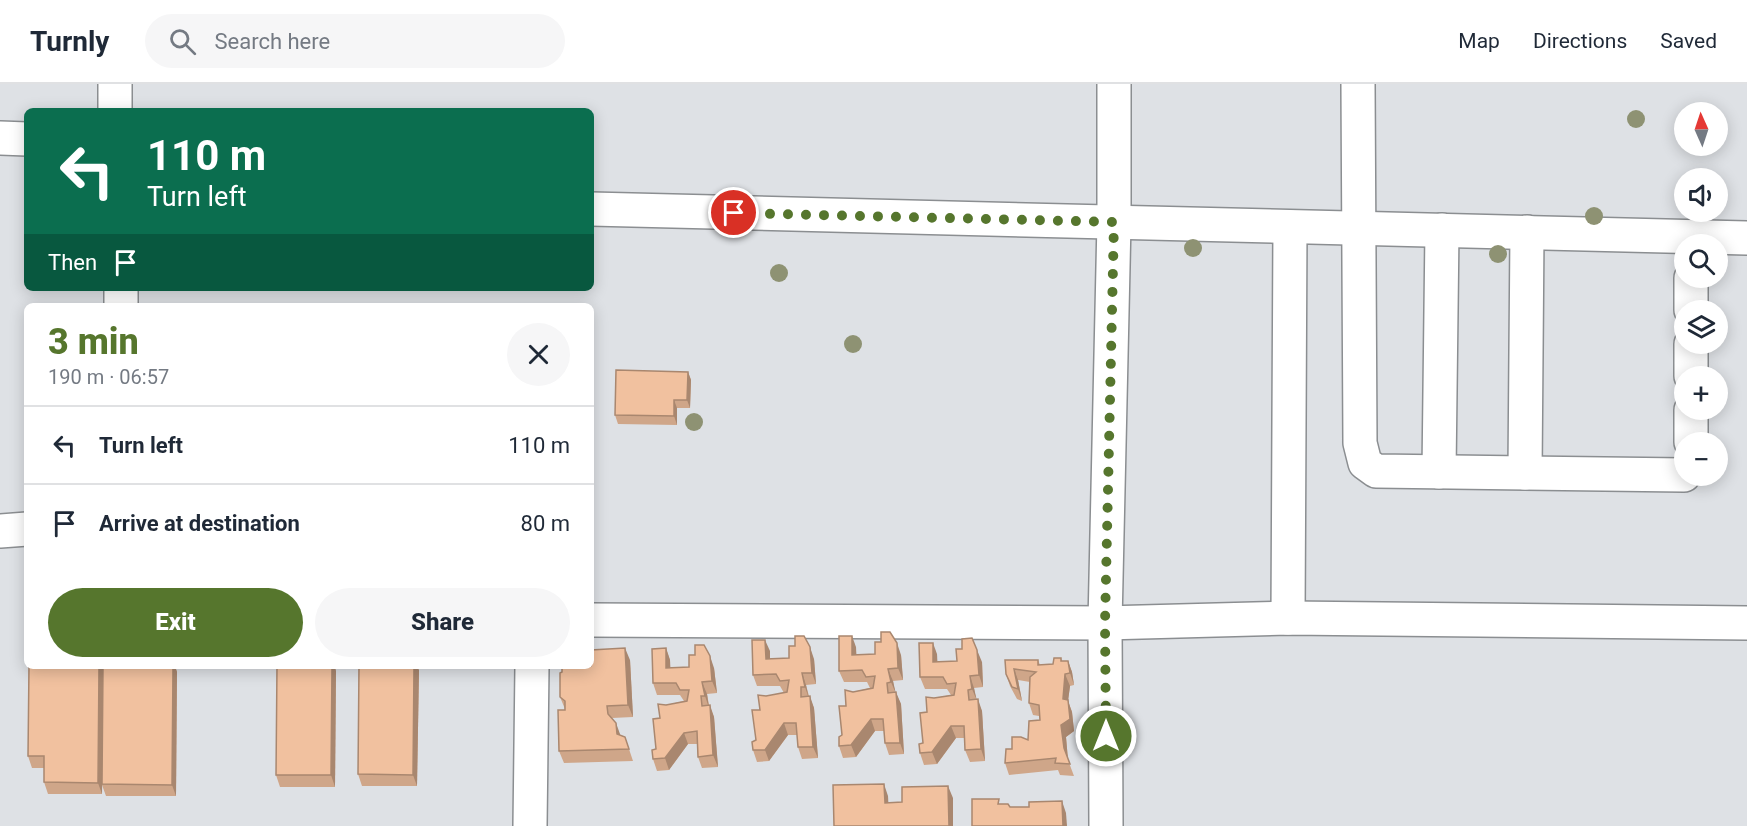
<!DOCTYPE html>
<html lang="en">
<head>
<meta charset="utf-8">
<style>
  :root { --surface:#fff; --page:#f6f6f7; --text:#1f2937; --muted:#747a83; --line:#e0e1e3; --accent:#56762d }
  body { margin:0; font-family:Roboto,sans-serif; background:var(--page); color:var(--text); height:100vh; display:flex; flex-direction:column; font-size:22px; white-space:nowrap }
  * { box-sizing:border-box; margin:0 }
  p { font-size:20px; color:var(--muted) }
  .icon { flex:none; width:33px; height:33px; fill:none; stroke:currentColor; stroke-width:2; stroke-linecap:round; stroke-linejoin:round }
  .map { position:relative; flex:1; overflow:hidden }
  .side { position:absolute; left:24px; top:219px; width:570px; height:366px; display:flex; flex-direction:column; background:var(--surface); border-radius:9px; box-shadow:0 3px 15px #0003 }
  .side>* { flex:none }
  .hud { position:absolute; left:24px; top:24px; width:570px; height:183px; border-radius:9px; box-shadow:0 3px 15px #0003; background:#0b6e4f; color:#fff; overflow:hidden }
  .needle { width:39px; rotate:357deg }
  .fabs { position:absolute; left:1674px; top:18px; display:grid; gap:12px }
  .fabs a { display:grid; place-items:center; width:54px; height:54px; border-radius:50%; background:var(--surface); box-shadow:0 3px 15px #0003; font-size:30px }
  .pin { position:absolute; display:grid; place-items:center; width:51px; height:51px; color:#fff; margin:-26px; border:3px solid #fff; border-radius:50%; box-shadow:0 2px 6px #0007 }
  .me { position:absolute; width:66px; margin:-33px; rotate:0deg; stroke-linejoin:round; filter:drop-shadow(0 0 4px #0008) }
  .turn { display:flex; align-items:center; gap:21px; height:126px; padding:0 24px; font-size:27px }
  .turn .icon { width:78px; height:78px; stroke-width:2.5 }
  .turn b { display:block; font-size:42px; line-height:51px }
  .then { display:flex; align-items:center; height:57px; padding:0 24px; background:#0003; gap:12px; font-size:22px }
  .round { display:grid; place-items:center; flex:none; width:63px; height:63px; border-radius:32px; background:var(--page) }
  .head { display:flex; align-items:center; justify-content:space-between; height:102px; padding:0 24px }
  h1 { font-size:36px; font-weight:800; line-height:45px; color:var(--accent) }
  .button { display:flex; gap:12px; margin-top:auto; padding:12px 24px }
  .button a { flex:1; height:69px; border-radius:36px; background:var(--accent); color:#fff; font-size:24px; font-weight:800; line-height:69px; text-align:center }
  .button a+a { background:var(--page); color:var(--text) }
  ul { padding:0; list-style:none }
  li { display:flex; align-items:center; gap:18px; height:78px; padding:0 24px; border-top:2px solid var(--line) }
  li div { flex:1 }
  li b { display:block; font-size:22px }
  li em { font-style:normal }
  header { display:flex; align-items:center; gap:36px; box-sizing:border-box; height:84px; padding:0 30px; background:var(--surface); border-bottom:2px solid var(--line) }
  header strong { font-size:28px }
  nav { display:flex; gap:33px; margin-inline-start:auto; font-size:21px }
  .search { width:420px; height:54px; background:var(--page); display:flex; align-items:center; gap:15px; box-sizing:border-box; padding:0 21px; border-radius:33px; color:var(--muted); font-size:22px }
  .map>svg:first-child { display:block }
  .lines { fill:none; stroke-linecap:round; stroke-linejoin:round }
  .minor-casing { stroke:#8b8e91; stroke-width:36 }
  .minor { stroke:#fff; stroke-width:33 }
  .tree { fill:#8e9273 }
  .wall { fill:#cfa689 }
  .shaded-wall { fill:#a9876f }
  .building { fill:#f1c19f; stroke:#a9876f; stroke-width:1.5 }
  .route { stroke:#56762d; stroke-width:10; stroke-dasharray:0 18 }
</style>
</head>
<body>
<header>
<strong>Turnly</strong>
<div class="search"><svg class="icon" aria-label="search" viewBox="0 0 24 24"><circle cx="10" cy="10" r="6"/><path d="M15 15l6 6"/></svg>Search here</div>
<nav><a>Map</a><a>Directions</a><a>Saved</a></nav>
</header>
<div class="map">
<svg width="1747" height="742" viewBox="0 0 1747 742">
  <rect width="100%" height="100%" fill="#dee1e5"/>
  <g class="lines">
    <!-- minor casing -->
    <g class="minor-casing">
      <g id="minor">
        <path d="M115 0V27"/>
        <path d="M1358 0 1360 359 1365 379 1376 387 1684 391"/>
        <path d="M0 54 27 55"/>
        <path d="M591 125 1747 154"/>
        <path d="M1691 194V226"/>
        <path d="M121 222V204"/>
        <path d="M1691 260V292"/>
        <path d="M1691 326V358"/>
        <path d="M1439 388 1442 146"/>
        <path d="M1525 389 1527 148"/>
        <path d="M0 447 27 445"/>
        <path d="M1288 534 1290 143"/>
        <path d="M591 536 1105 539 1288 534 1747 539"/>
        <path d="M530 742 532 582"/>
        <path d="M1106 742 1105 539 1114 138V0"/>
      </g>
    </g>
    <!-- minor -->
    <use href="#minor" class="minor"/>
  </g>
  <!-- trees -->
  <g class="tree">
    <circle cx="1636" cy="35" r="9"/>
    <circle cx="1594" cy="132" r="9"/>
    <circle cx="1193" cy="164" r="9"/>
    <circle cx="1498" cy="170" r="9"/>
    <circle cx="779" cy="189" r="9"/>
    <circle cx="853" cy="260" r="9"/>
    <circle cx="694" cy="338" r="9"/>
  </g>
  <!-- wall -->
  <g class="wall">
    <path d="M688 288 691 296 690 324H677V341L618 340 615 331Z"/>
    <path d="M856 563V571H901L903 596 893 597 895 608 901 620 904 670 889 671 885 659 884 647H875L856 673 843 674 839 662 842 651 846 622 853 608 870 604 867 598H844L839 587Z"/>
    <path d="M666 564 670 576V584H714L717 609 707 610 709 621 714 633 718 683 702 684 698 673 697 660H688L669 686 657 687 653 675 656 665 660 634 666 621 684 617 680 611H657L653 599Z"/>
    <path d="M770 567V575H814L816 600 806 601 809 612 814 624 818 674 802 675 798 663 797 651H788L769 677 757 678 753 666 756 656 760 626 766 612 784 609 780 602H757L753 591Z"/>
    <path d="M937 570V578H982L983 603 974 604 976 615 982 627 985 677 970 678 965 666V654H956L937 680 924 681 920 669 923 659 927 628 934 614 951 611 947 605H925L920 593Z"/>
    <path d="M1061 574 1062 577H1068L1072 588 1074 601 1070 602 1068 617 1072 628 1074 647 1066 653 1068 676 1074 692 1060 691 1058 686 1009 691 1005 679 1012 665 1028 656 1040 636 1039 632 1033 631 1029 619 1030 598 1018 596 1022 617 1017 615 1010 602 1006 590 1005 576H1038L1040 581 1053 580Z"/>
    <path d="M630 576 633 633 612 634 620 651 625 653 633 677 564 679 559 667 565 625 560 613Z"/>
    <path d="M29 582H175L177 588 176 712H106L102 701V710H48L44 698V684H32L28 672Z"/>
    <path d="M419 586 417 702H362L358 690Z"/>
    <path d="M336 587 335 703H280L276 691Z"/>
  </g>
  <!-- shaded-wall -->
  <g class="shaded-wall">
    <path d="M688 288 691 296 690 324 687 316Z"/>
    <path d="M674 316 677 324V341L674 332Z"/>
    <path d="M852 552 856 563 857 583 852 571Z"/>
    <path d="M765 556 770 567V587L766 575Z"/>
    <path d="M897 559 901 571 903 596 898 584Z"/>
    <path d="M933 559 937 570 938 589 933 578Z"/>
    <path d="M810 563 814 575 816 600 812 589Z"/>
    <path d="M625 564 630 576 633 633 628 621Z"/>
    <path d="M666 564 670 576 671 595 666 584Z"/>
    <path d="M977 566 982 578 983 603 979 591Z"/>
    <path d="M710 572 714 584 717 609 712 597Z"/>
    <path d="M1068 577 1072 588 1074 601 1070 589Z"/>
    <path d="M99 582H104L102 710 98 699Z"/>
    <path d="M173 582H175L177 588 176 712 172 701Z"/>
    <path d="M332 582H335L336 587 335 703 331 691Z"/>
    <path d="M414 582H417L419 586 417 702 413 691Z"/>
    <path d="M888 585 893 597 896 610 891 598Z"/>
    <path d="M1014 585 1018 596 1022 617 1018 605Z"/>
    <path d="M802 589 806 601 809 615 805 603Z"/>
    <path d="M1065 590 1070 602 1068 617 1072 628 1074 647 1066 653 1068 676 1064 664 1061 641Z"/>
    <path d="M970 592 974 604 977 617 972 605Z"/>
    <path d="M702 598 707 610 709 624 705 612Z"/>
    <path d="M896 608 901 620 904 670 900 659Z"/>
    <path d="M810 612 814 624 818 674 813 663Z"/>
    <path d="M978 615 982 627 985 677 981 665Z"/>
    <path d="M710 621 714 633 718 683 713 671Z"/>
    <path d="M871 635 875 647 856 673 851 661Z"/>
    <path d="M616 639 620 650 621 661 617 650Z"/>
    <path d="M784 639 788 651 769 677 765 666Z"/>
    <path d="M951 642 956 654 937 680 932 668Z"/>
    <path d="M684 649 688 660 669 686 665 674Z"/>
    <path d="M884 700 888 712 889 731 885 719Z"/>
    <path d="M948 702 953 714V742H949Z"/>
    <path d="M1062 717 1066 729 1067 742H1063Z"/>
  </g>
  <!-- building -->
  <g class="building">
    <path d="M616 286 688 288 687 316H674V332L615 331Z"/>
    <path d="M881 548H890L897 559 898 584 888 585 891 598 887 599 888 609 896 608 900 659H885L883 635H871L851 661 839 662V653L842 651 839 622H846L845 606 853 608 873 604 875 592 866 593 862 586 839 587V552H852V571L875 570V558H881Z"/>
    <path d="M795 552H804L810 563 812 589H802L805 603H801V613L810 612 813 663H798L796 639H784L765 666H753L752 658 756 656 752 626H760L758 611 766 612 787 608 789 596 780 597 776 590 753 591 752 556H765L766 575 789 574V562H795Z"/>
    <path d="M972 554 977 566 979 591 970 592 972 605 968 606 969 616 978 615 981 665 965 666 964 642H951L932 668 920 669 919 660 923 659 920 629 927 628 926 613 934 614 954 611 956 599 947 600 943 593H920L919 559H933V578L957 577 956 565H962V555Z"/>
    <path d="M695 561H704L710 572 712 597 702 598 705 612H701L702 622 710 621 713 671 698 673 697 647 684 649 665 674 653 675 652 666 656 665 653 635 660 634 658 620 666 621 687 617 689 606H680L676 599H653L652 565 666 564V584L689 583V571H695Z"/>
    <path d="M625 564 628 621 607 622 608 630 616 639 617 650 625 653 629 665 559 667 558 626H565V617L560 613V589L562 588V582H591V566Z"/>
    <path d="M1054 574H1061V577H1068L1070 589 1065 590 1063 615 1068 616 1070 635 1061 641 1064 664 1070 680 1055 679 1056 674 1005 679 1006 665H1012V653H1021L1028 656 1029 637 1040 636 1039 621 1029 619 1030 593 1036 588 1014 585 1018 605 1012 603 1006 590 1005 576H1038V581L1053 580Z"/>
    <path d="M29 582H99L98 699 44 698V672H28Z"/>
    <path d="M103 582H173L172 701 102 700Z"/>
    <path d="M277 582H332L331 691H276Z"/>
    <path d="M359 582H414L413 691 358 690Z"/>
    <path d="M884 700 885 719 902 718V703L948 702 949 742H834L833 701Z"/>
    <path d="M972 715H999L998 720H1008L1010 723H1029V718L1062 717 1063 742H972Z"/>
  </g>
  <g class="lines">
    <!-- route -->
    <path class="route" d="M734 129 1114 138 1105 539 1106 652"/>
  </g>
</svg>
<div class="fabs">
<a><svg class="needle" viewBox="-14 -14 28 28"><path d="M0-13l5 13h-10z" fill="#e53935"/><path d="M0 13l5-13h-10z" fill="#747a83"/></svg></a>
<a><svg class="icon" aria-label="sound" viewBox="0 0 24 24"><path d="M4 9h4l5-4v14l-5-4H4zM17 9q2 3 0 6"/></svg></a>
<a><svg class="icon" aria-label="search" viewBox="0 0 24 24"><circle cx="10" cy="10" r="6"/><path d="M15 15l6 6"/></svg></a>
<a><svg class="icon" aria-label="layers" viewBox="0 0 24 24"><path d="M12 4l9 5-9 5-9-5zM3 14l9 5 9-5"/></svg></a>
<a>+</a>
<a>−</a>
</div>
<div class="pin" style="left:734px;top:129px;background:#d93025"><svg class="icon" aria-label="arrive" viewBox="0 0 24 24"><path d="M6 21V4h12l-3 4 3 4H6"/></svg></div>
<svg class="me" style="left:1106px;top:652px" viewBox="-20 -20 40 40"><circle r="17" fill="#56762d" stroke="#fff" stroke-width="3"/><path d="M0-11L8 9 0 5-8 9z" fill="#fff"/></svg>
<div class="hud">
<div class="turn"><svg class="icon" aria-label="left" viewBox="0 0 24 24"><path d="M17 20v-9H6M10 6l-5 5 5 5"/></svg><div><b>110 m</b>Turn left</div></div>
<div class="then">Then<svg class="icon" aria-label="arrive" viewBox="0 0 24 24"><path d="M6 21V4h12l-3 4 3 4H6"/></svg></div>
</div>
<section class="side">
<div class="head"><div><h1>3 min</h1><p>190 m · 06:57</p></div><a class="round"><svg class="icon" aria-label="close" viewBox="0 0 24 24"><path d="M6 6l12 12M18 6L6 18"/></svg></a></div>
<ul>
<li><svg class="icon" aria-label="left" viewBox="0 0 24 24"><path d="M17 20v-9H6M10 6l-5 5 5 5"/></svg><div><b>Turn left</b></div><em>110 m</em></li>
<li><svg class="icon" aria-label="arrive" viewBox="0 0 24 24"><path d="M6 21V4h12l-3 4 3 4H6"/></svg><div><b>Arrive at destination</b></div><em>80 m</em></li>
</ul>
<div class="button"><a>Exit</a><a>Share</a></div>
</section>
</div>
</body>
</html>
